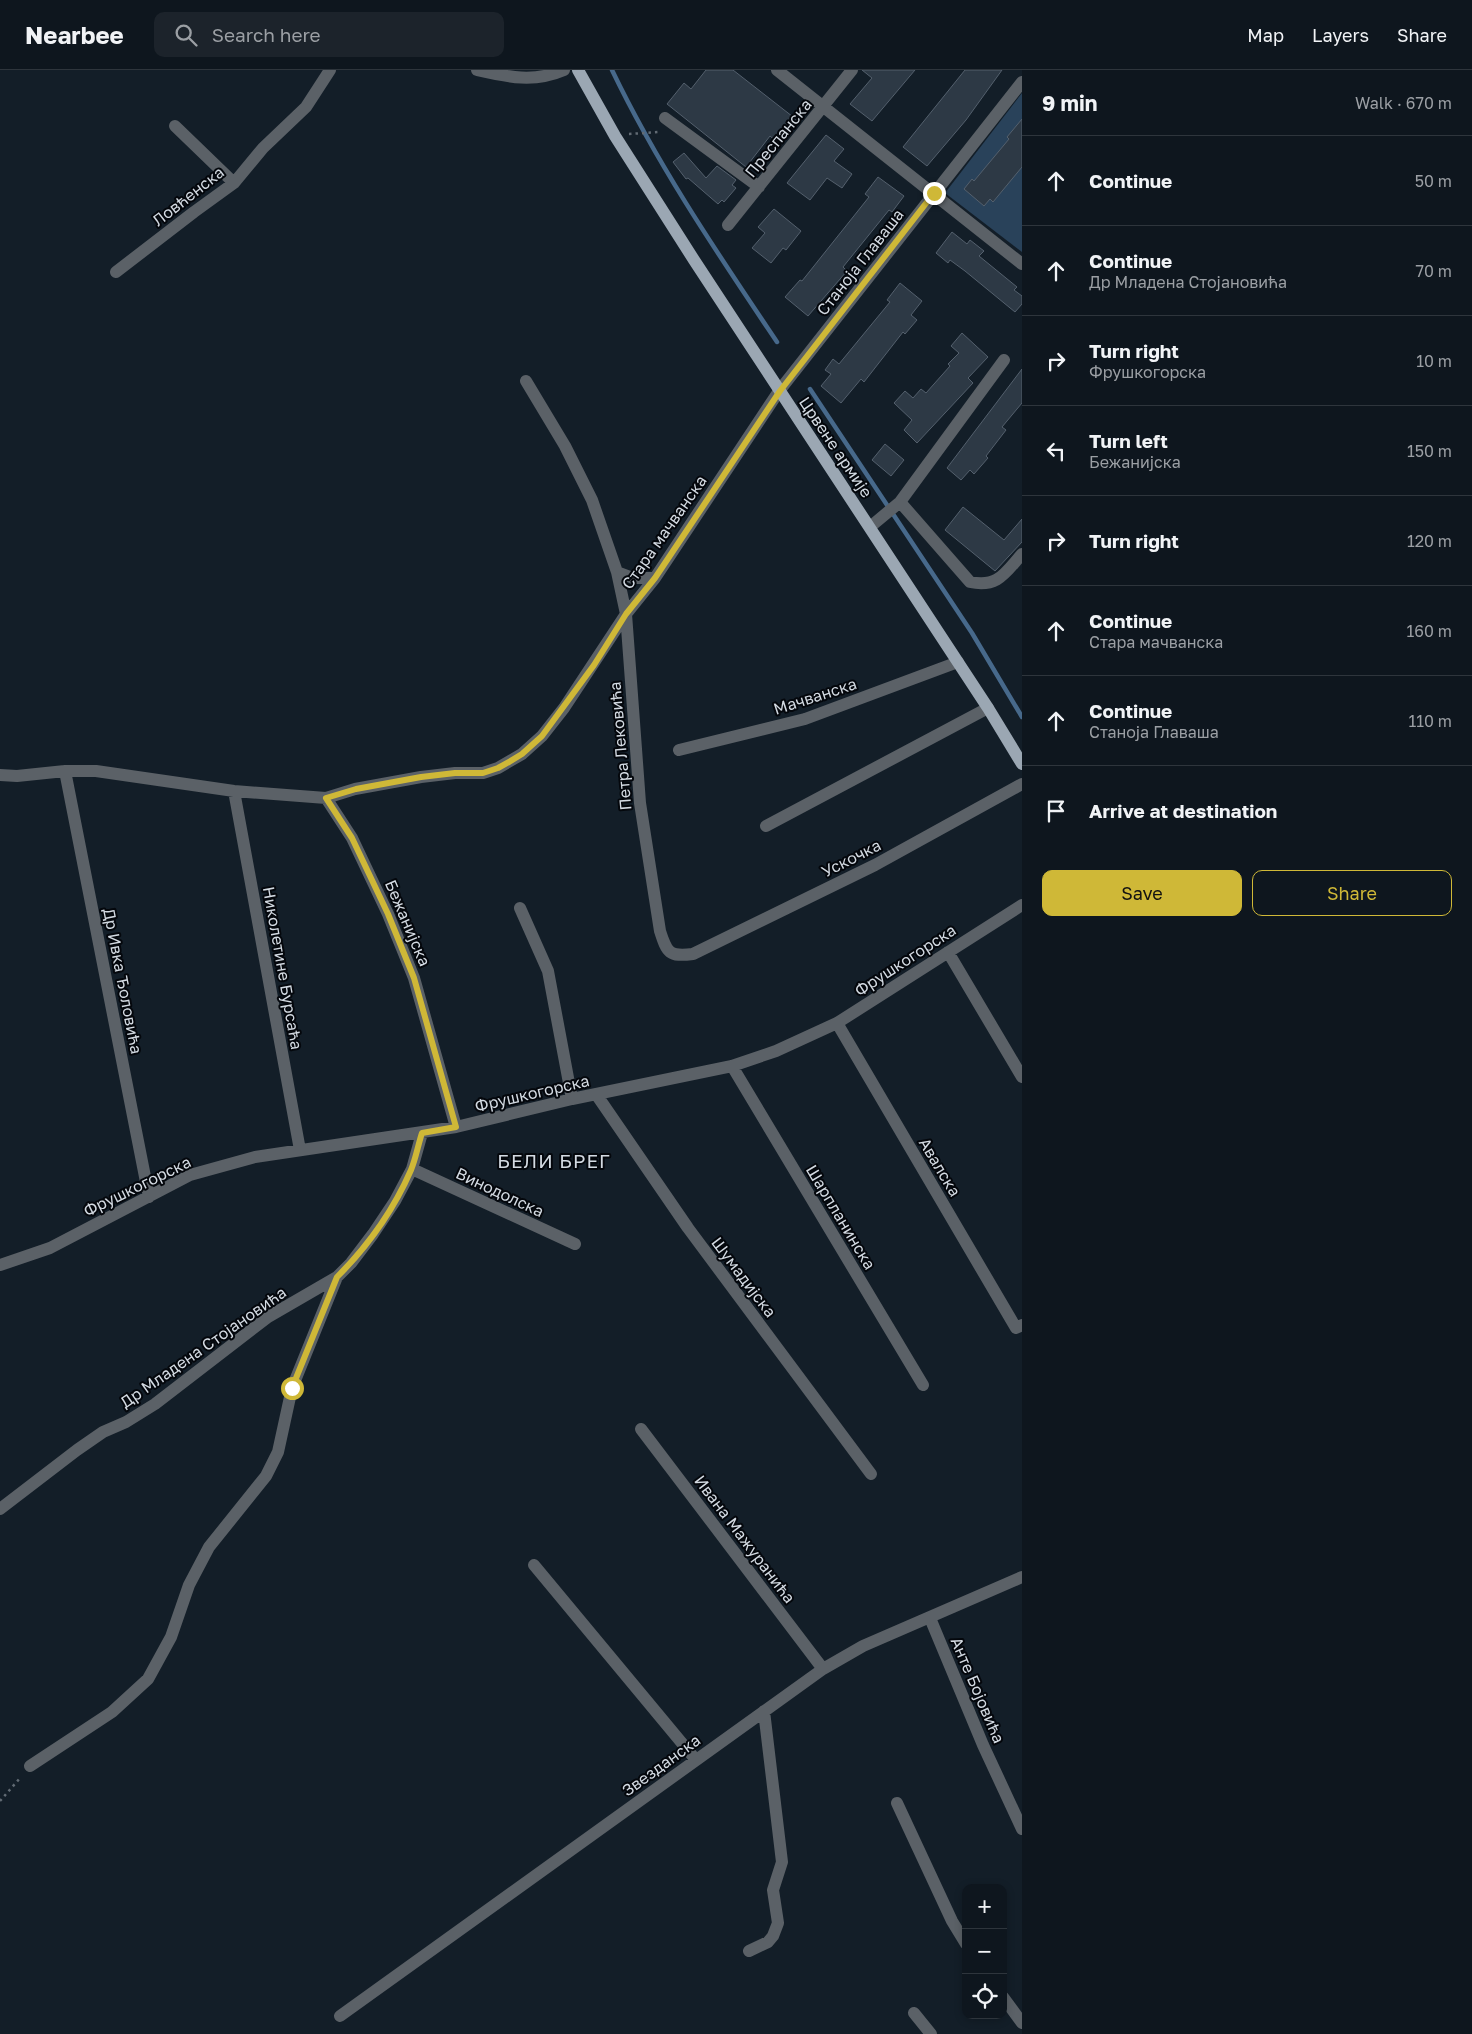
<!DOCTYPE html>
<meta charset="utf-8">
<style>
body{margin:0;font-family:"Golos Text",sans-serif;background:#1c232b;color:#f1f3f6}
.controls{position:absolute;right:15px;bottom:15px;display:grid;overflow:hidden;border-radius:10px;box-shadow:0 2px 8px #0003}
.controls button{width:45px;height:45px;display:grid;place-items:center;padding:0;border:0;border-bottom:1px solid #2e353c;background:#0e161e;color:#f1f3f6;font:25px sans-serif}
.stop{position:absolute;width:15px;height:15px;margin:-11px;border:4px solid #cfb837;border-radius:50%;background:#fff}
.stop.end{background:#cfb837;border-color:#fff;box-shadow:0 1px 5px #0008}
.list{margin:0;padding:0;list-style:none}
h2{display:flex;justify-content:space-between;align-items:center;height:65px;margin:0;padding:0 20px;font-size:21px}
h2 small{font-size:16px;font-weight:400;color:#9b9fa4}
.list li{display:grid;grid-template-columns:32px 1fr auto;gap:15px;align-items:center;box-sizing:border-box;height:90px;padding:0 20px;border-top:1px solid #2e353c}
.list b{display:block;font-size:19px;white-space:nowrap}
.list p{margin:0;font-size:16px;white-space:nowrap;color:#9b9fa4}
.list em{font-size:16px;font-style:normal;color:#9b9fa4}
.actions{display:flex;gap:10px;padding:15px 20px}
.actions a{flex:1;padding:11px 0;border:1px solid #cfb837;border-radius:10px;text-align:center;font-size:18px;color:#cfb837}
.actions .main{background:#cfb837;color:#111}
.icon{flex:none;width:28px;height:28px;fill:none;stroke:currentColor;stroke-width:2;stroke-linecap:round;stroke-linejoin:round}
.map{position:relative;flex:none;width:1022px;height:1964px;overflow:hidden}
header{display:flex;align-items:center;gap:30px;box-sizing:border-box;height:70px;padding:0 25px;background:#0e161e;border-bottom:1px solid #2e353c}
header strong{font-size:24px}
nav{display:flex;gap:28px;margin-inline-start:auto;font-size:18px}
.search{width:350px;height:45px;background:#1c232b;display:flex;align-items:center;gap:12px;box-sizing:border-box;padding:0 18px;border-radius:10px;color:#9b9fa4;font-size:19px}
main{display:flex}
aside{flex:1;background:#0e161e}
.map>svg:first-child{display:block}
</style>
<header>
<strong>Nearbee</strong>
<div class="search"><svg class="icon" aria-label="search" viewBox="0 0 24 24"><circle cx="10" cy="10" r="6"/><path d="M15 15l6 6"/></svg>Search here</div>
<nav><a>Map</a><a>Layers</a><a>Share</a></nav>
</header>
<main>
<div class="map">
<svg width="1022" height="1964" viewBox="0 0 1022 1964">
<rect width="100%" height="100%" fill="#131e28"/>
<path fill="#29425a" d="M1022 23V182L945 123Z"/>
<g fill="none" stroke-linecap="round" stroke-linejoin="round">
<path stroke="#47698b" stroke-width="4.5" d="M612 0C658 96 718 184 777 272
M810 319 972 563 1022 647"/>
</g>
<path fill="#2d3945" stroke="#54606d" d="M706 0H733L797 50 778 73 770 66 746 97 667 34 684 13 691 19Z
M862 0H915L872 51 850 34 872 8Z
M965 0H1002L966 50 927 96 903 77Z
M1022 49V97L993 132 990 129 984 136 964 119 972 109 974 111 1009 69 1007 67Z
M826 65 844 79 834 91 852 104 842 118 827 108 810 130 787 113Z
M684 83 706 108 717 96 736 110 732 115 736 118 724 132 722 130 718 134 688 108 686 109 673 92Z
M878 107 904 126 892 142 889 140 843 197 847 201 808 246 785 227 800 210 802 211 869 127 865 124Z
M774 139 801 161 786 180 783 178 771 193 752 178 765 163 758 157Z
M952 162 967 174 970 170 984 181 979 186 1017 217 1014 220 1022 226V234L1015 242 965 201 950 190 948 193 936 183Z
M900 213 922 231 911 245 917 250 905 264 903 262 864 312 861 309 841 333 821 316 831 304 825 300 833 289 839 294 890 232 887 230Z
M962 263 988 287 968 308 973 313 917 373 904 360 912 350 894 333 905 321 913 328 921 319 926 323 950 296 948 294 959 283 951 276Z
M1022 299V333L1002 357 1006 360 986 386 988 388 974 404 970 400 961 410 947 398Z
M885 374 904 390 891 406 872 390Z
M963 437 1004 470 1022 449V472L995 501 945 460Z"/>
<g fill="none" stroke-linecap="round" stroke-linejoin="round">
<path stroke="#626b74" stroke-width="2.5" stroke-dasharray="2.5 4" stroke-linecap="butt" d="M629 64 659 62
M0 1731 21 1707"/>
<path stroke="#5b6167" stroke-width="12" d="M477 0C508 7 534 13 564 0
M777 0 1022 194
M665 48 759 117
M175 56 234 113
M728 155 852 0
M116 202 194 142 234 113 263 78 306 37 330 0
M526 311 565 376 592 430 617 502 626 544 640 733 660 861C667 883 669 887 693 884L875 795 1022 714
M900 432 970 512C998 518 1005 503 1022 484
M870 457 900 432 1004 290
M617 502 633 508H655
M679 680 805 649 958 592
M65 701 149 1127
M0 705 17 706 65 701H96L234 721 326 728 355 719 421 707 455 703H483L498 698 522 684 542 666 564 638 626 544 655 508 779 321 1022 12
M234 721 300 1080
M326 728 352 768 388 844 414 908 456 1057
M766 756 988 638
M520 838 548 901 572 1029
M948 882 1022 1007
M837 953 1016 1258 1022 1255
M732 996 923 1315
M596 1024 688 1158 871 1404
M412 1099 575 1174
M0 1195 50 1178 190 1105 255 1087 456 1057 572 1029 732 996 776 981 837 953 1022 835
M641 1359 823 1599
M0 1439 77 1380 103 1362 126 1352 155 1334 268 1247 337 1207 351 1193 373 1164 395 1131 412 1099 422 1063
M534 1495 696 1690
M930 1548 983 1675 1022 1759
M30 1696 112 1642 148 1609 171 1567 189 1515 209 1477 266 1406 278 1382 292 1318 337 1207
M897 1733 952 1851 966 1874
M749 1881 768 1872 773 1866 778 1853 773 1820 782 1792 764 1641
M1003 1927 1022 1953
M914 1943 931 1964
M340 1946 823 1599 863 1576 1022 1507"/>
<path stroke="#9ba7b3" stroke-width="12" d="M578 0 615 66 694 190 988 638 1022 694"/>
</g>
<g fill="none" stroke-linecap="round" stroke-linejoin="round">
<path stroke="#cfb837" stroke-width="6" d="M292 1318 337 1207C367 1177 394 1139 411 1100 416 1088 418 1075 422 1063L456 1057 414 908 388 844 352 768 326 728 356 719 421 707 455 703H483L498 698 509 692 522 684 542 666 594 595 626 544 655 508 780 321 934 123"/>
</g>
<g text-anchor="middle" stroke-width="4" stroke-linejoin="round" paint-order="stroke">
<g font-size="16" fill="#d3dae2" stroke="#04070c">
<text transform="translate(778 68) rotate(-51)" y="6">Преспанска</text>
<text transform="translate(188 126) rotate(-38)" y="6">Ловћенска</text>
<text transform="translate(860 192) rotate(-52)" y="6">Станоја Главаша</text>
<text transform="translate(836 377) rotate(56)" y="6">Црвене армије</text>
<text transform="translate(664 462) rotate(-55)" y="6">Стара мачванска</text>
<text transform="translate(815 626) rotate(-18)" y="6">Мачванска</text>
<text transform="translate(620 676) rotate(-95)" y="6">Петра Лековића</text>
<text transform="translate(851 788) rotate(-27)" y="6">Ускочка</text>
<text transform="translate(408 853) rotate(67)" y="6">Бежанијска</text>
<text transform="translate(905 890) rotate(-33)" y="6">Фрушкогорска</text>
<text transform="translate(283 898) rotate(80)" y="6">Николетине Бурсаћа</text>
<text transform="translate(123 911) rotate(79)" y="6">Др Ивка Ђоловића</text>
<text transform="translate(532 1023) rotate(-13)" y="6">Фрушкогорска</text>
<text transform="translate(940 1097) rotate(59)" y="6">Авалска</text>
<text transform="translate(137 1116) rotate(-26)" y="6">Фрушкогорска</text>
<text transform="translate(500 1122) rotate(25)" y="6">Винодолска</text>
<text transform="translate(841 1147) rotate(59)" y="6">Шарпланинска</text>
<text transform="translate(744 1207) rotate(53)" y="6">Шумадијска</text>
<text transform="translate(203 1277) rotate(-35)" y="6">Др Младена Стојановића</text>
<text transform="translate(745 1469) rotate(53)" y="6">Ивана Мажуранића</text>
<text transform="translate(978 1620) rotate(67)" y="6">Анте Бојовића</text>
<text transform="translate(661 1695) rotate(-36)" y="6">Звезданска</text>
</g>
<g font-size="19" letter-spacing="1" fill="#d3dae2" stroke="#04070c">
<text x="554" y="1098">БЕЛИ БРЕГ</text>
</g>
</g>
</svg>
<div class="controls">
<button>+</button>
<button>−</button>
<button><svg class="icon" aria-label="locate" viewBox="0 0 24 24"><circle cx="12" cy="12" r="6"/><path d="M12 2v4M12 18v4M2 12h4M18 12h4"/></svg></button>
</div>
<div class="stop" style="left:292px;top:1318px"></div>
<div class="stop end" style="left:934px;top:123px"></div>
</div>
<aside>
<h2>9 min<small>Walk · 670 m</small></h2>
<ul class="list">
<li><svg class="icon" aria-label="ahead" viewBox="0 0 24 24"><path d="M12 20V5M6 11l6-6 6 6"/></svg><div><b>Continue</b></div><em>50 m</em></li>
<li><svg class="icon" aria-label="ahead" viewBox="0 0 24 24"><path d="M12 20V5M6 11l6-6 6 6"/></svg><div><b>Continue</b><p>Др Младена Стојановића</p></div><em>70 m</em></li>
<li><svg class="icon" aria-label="right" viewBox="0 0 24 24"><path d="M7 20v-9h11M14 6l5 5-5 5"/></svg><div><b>Turn right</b><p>Фрушкогорска</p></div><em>10 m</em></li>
<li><svg class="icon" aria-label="left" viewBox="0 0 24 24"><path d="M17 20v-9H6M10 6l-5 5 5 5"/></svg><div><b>Turn left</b><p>Бежанијска</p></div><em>150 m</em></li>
<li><svg class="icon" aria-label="right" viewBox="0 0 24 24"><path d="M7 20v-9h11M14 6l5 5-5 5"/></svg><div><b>Turn right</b></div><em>120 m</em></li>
<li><svg class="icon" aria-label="ahead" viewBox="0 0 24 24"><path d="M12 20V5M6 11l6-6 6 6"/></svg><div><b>Continue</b><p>Стара мачванска</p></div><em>160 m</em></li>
<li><svg class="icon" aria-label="ahead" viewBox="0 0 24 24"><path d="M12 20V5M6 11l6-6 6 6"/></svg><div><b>Continue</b><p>Станоја Главаша</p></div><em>110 m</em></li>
<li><svg class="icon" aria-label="arrive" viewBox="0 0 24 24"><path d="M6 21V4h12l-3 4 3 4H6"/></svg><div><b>Arrive at destination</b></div></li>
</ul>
<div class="actions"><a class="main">Save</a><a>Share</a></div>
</aside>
</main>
